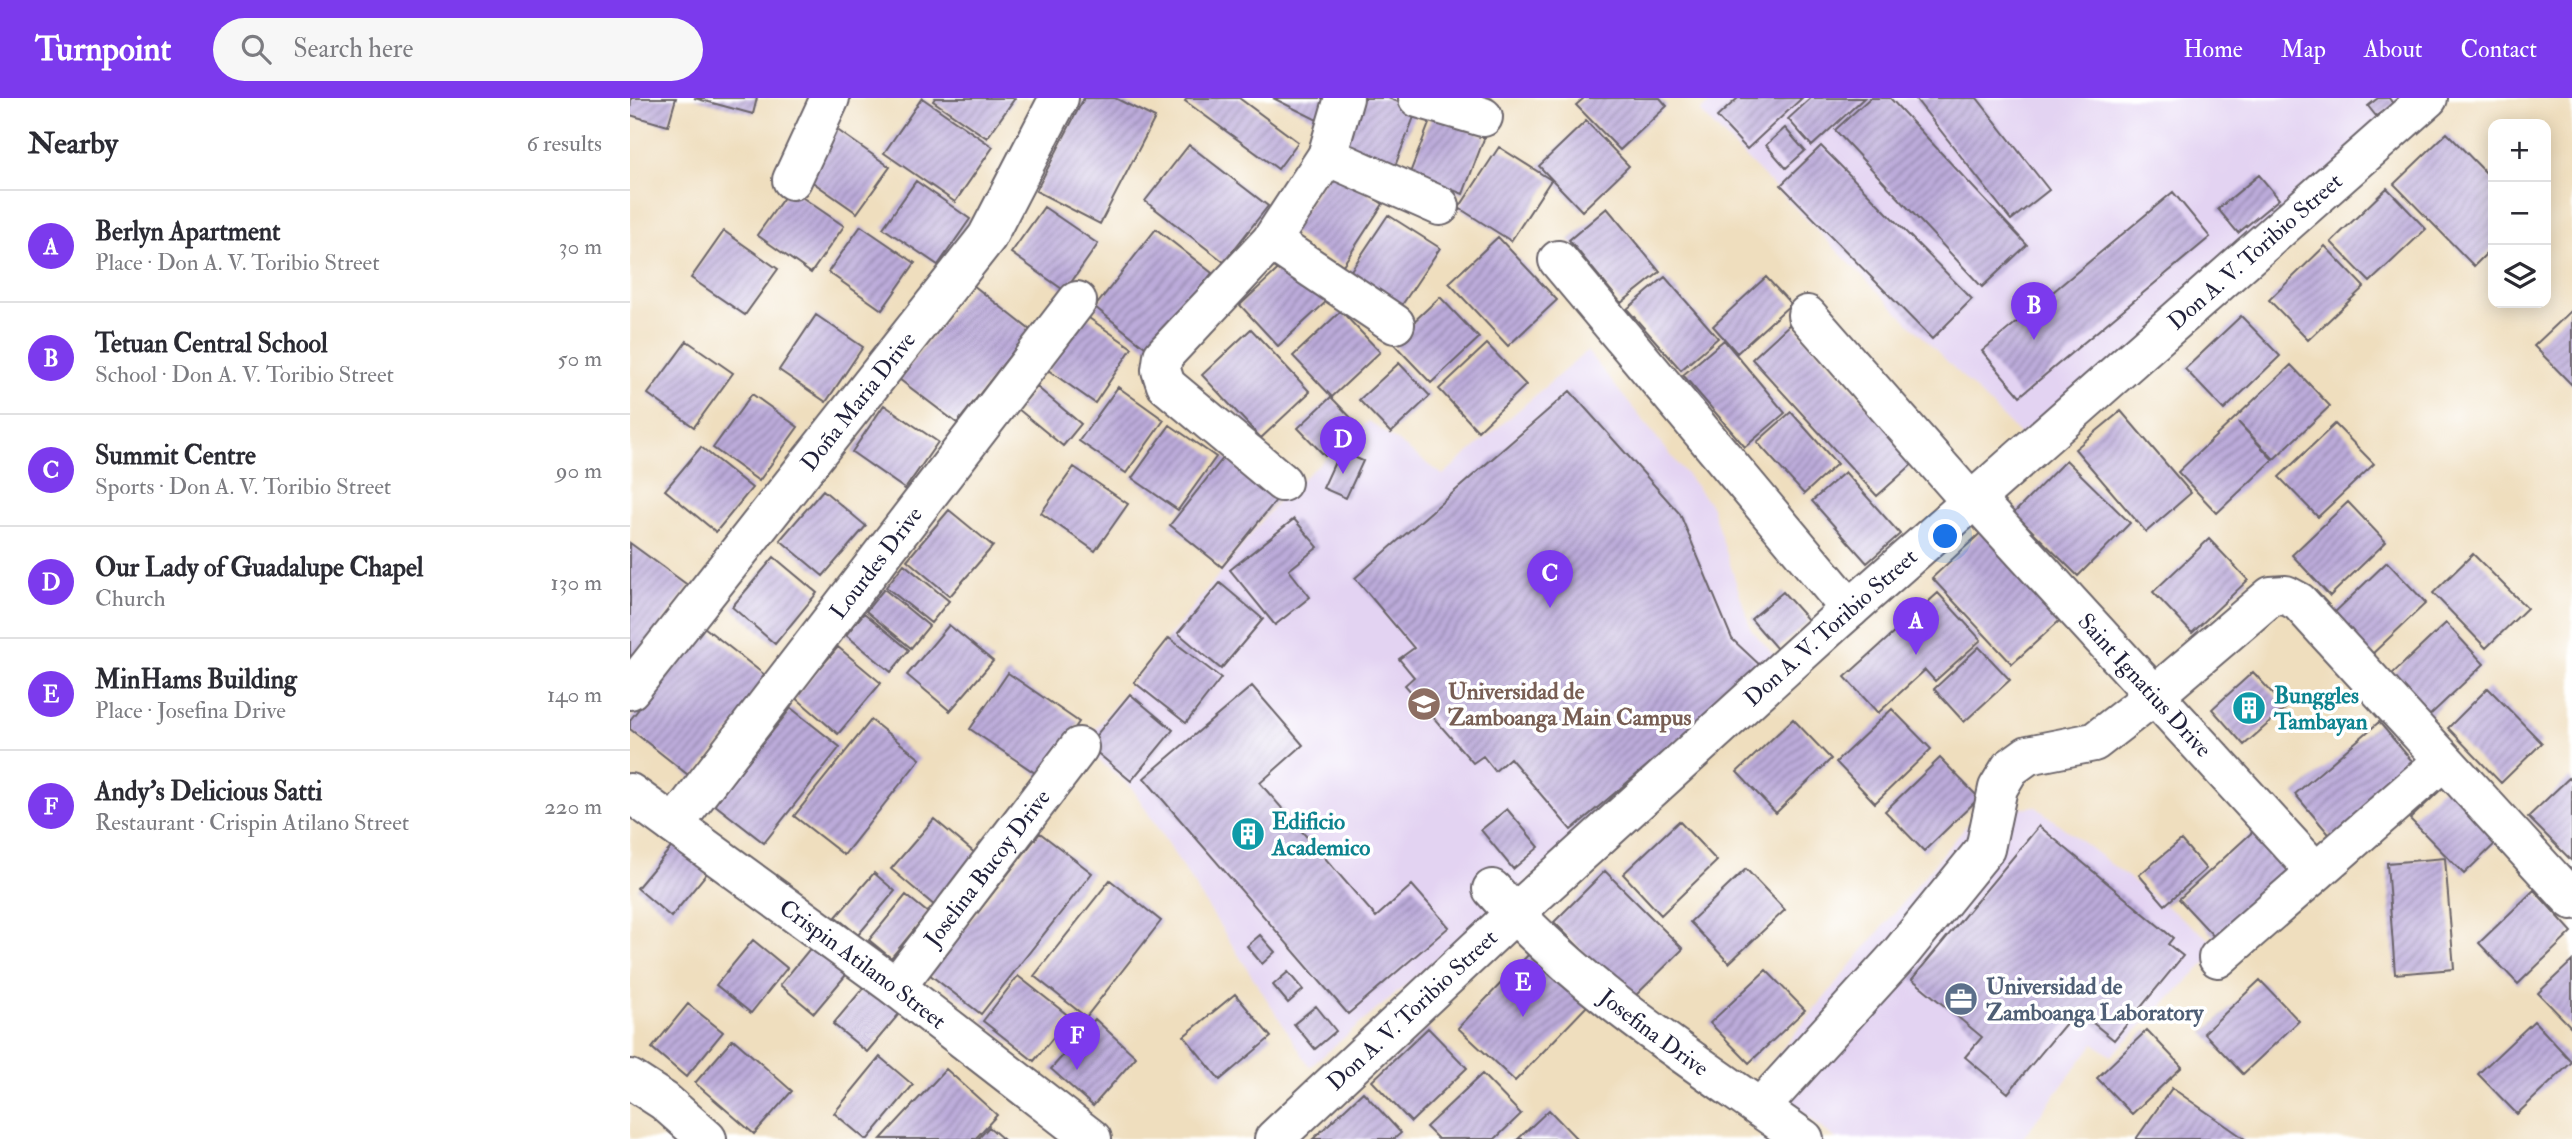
<!DOCTYPE html>
<meta charset="utf-8">
<style>
body{margin:0;font-family:"IM FELL Double Pica",serif;background:#f7f7f7;color:#2b2b33}
.controls{position:absolute;right:21px;top:21px;display:grid;overflow:hidden;border-radius:14px;box-shadow:0 4px 18px #0003}
.controls button{width:63px;height:63px;display:grid;place-items:center;padding:0;border:0;border-bottom:2px solid #e1e1e2;background:#fff;color:#2b2b33;font:35px sans-serif}
.you{position:absolute;left:1316px;top:439px;width:24px;height:24px;margin:-18px;border:5px solid #fff;border-radius:50%;background:#1a73e8;box-shadow:0 0 0 10px #1a73e833}
.badge{display:grid;place-items:center;width:46px;height:46px;border-radius:50%;background:#7c3aed;color:#fff;font-size:23px;font-weight:700}
.pin{position:absolute;translate:-50% -58px;filter:drop-shadow(0 2px 4px #0008)}
.pin::after{content:'';position:absolute;top:37px;width:24px;height:21px;background:inherit;clip-path:polygon(0 0,100% 0,50% 100%)}
.list{margin:0;padding:0;list-style:none}
h2{display:flex;justify-content:space-between;align-items:center;height:91px;margin:0;padding:0 28px;font-size:30px}
h2 small{font-size:23px;font-weight:400;color:#7c7c81}
.list li{display:grid;grid-template-columns:46px 1fr auto;gap:21px;align-items:center;box-sizing:border-box;height:112px;padding:0 28px;border-top:2px solid #e1e1e2}
.list b{display:block;font-size:26px;white-space:nowrap}
.list p{margin:0;font-size:23px;white-space:nowrap;color:#7c7c81}
.list em{font-size:23px;font-style:normal;color:#7c7c81}
.icon{flex:none;width:38px;height:38px;fill:none;stroke:currentColor;stroke-width:2;stroke-linecap:round;stroke-linejoin:round}
.map{position:relative;flex:none;width:1942px;height:1041px;overflow:hidden}
header{display:flex;align-items:center;gap:42px;box-sizing:border-box;height:98px;padding:0 35px;background:#7c3aed;color:#fff}
header strong{font-size:33px}
nav{display:flex;gap:38px;margin-inline-start:auto;font-size:24px}
.search{width:490px;height:63px;background:#f7f7f7;display:flex;align-items:center;gap:18px;box-sizing:border-box;padding:0 24px;border-radius:38px;color:#7c7c81;font-size:26px}
main{display:flex}
aside{flex:1;background:#fff}
.map>svg:first-child{display:block}
</style>
<header>
<strong>Turnpoint</strong>
<div class="search"><svg class="icon" aria-label="search" viewBox="0 0 24 24"><circle cx="10" cy="10" r="6"/><path d="M15 15l6 6"/></svg>Search here</div>
<nav><a>Home</a><a>Map</a><a>About</a><a>Contact</a></nav>
</header>
<main>
<aside>
<h2>Nearby<small>6 results</small></h2>
<ul class="list">
<li><span class="badge">A</span><div><b>Berlyn Apartment</b><p>Place · Don A. V. Toribio Street</p></div><em>30 m</em></li>
<li><span class="badge">B</span><div><b>Tetuan Central School</b><p>School · Don A. V. Toribio Street</p></div><em>50 m</em></li>
<li><span class="badge">C</span><div><b>Summit Centre</b><p>Sports · Don A. V. Toribio Street</p></div><em>90 m</em></li>
<li><span class="badge">D</span><div><b>Our Lady of Guadalupe Chapel</b><p>Church</p></div><em>130 m</em></li>
<li><span class="badge">E</span><div><b>MinHams Building</b><p>Place · Josefina Drive</p></div><em>140 m</em></li>
<li><span class="badge">F</span><div><b>Andy’s Delicious Satti</b><p>Restaurant · Crispin Atilano Street</p></div><em>220 m</em></li>
</ul>
</aside>
<div class="map">
<svg width="1942" height="1041" viewBox="0 0 1942 1041">
<defs>
<pattern id="building-hatch" width="6" height="6" patternUnits="userSpaceOnUse" patternTransform="scale(1.75)"><rect width="6" height="6" fill="#bcabda"/><path d="M-1 1l2-2M0 6l6-6M5 7l2-2" fill="none" stroke="#988bb2"/></pattern>
</defs>
<rect width="100%" height="100%" fill="#fff"/>
<filter id="ink" filterUnits="userSpaceOnUse"><feTurbulence type="fractalNoise" baseFrequency=".0143" numOctaves="2"/><feDisplacementMap in="SourceGraphic" scale="14" xChannelSelector="R" yChannelSelector="G"/><feConvolveMatrix kernelMatrix="1 2 1 2 8 2 1 2 1" color-interpolation-filters="sRGB"/></filter>
<filter id="wash" filterUnits="userSpaceOnUse"><feTurbulence type="fractalNoise" baseFrequency=".00686" numOctaves="4" result="noise"/><feDisplacementMap in="SourceGraphic" scale="28" xChannelSelector="R" yChannelSelector="G"/><feGaussianBlur stdDeviation="1.57" result="paint"/><feColorMatrix in="noise" values="0 0 0 0 0 0 0 0 0 0 0 0 0 0 0 0 0 1.4 0 .05"/><feComposite in="paint" operator="in"/></filter>
<g filter="url(#wash)">
<rect width="100%" height="100%" fill="#efdebe"/>
<path fill="#e3d3f2" d="M1084 0H1797L1396 343 1070 14Z
M957 253 1081 407 1121 531 1151 565 680 969 502 690 452 648 651 399 739 323 813 377Z
M1405 708 1591 850 1481 958 1464 945 1392 1041H1206L1129 979 1344 718Z"/>
<g id="blocks">
<path fill="url(#building-hatch)" d="M1 0H46L38 28 0 17Z
M64 0H127L123 16Z
M292 0 363 49 325 104 254 55Z
M305 0H385L357 40 303 3Z
M454 0H485L525 20 470 126 406 93Z
M557 0H609L668 44 648 71 555 3Z
M643 0H703L691 24Z
M730 0H758L787 11 765 68 712 48Z
M954 0H1030L1037 8 990 52 946 7Z
M1108 0H1172L1117 51 1087 19Z
M1181 0H1234L1182 48 1158 21Z
M1240 0H1260L1397 147 1352 189 1205 32Z
M1285 0H1347L1419 92 1381 122Z
M1748 0H1759L1763 6 1746 18 1738 8Z
M802 18 855 38 833 96 780 75Z
M956 23 999 68 952 113 909 68Z
M1155 30 1175 53 1156 70 1136 47Z
M206 31 260 69 227 115 174 78Z
M1817 35 1863 82V149L1844 168 1764 86Z
M559 47 638 108 594 164 515 103Z
M1191 48 1342 201 1302 241 1151 87Z
M869 49 921 82 881 143 829 110Z
M701 72 753 106 713 167 661 133Z
M1629 77 1649 101 1608 135 1588 111Z
M286 83 340 121 308 167 253 130Z
M1757 90 1796 131 1740 184 1701 144Z
M160 91 214 128 181 175 127 137Z
M1543 94 1580 139 1390 298 1352 253Z
M414 109 468 146 435 193 381 155Z
M977 110 1030 174 991 205 939 142Z
M758 117 810 150 770 210 718 177Z
M231 128 285 165 252 212 198 174Z
M526 131 582 175 520 253 465 209Z
M94 133 148 171 115 217 61 180Z
M868 139 927 202 878 248 819 185Z
M1695 148 1734 189 1678 242 1639 202Z
M658 162 697 203 648 248 610 207Z
M1035 179 1088 240 1051 272 997 211Z
M1136 179 1161 206 1107 255 1083 228Z
M343 187 400 232 327 325 269 281Z
M810 199 849 240 801 285 762 244Z
M1942 212V287L1904 248Z
M711 213 750 254 702 299 663 258Z
M186 217 233 249 196 304 149 272Z
M456 218 502 250 465 305 418 272Z
M1611 218 1650 258 1594 312 1555 271Z
M1161 225 1287 362 1247 398 1122 261Z
M621 231 680 294 631 340 572 277Z
M1094 242 1155 315 1115 349 1053 277Z
M57 243 103 275 64 329 18 296Z
M857 246 896 287 848 333 809 291Z
M769 265 800 298 761 335 729 302Z
M1661 267 1700 308 1644 361 1608 324 1643 362 1587 415 1548 374Z
M407 289 451 326 433 348 388 311Z
M488 289 534 322 496 375 449 343Z
M940 293 1050 416 1102 541 1133 570 941 732 880 660 865 673 853 658 843 665 775 587 784 579 769 561 784 550 725 480Z
M122 296 168 329 129 383 83 350Z
M701 299 728 327 695 358 668 330Z
M254 307 308 344 275 391 222 354Z
M1491 313 1561 395 1516 434 1445 351Z
M1161 314 1207 366 1174 396 1127 344Z
M1705 326 1744 366 1688 419 1649 379Z
M540 327 586 359 548 412 502 380Z
M71 349 122 390 86 434 35 392Z
M710 353 733 363 716 400 693 390Z
M594 359 647 401 592 469 540 427Z
M1436 362 1500 425 1448 478 1384 415Z
M444 369 498 406 465 453 411 415Z
M1215 374 1270 436 1237 465 1182 403Z
M193 392 236 428 193 478 150 442Z
M1718 404 1756 444 1700 498 1662 457Z
M319 412 363 448 320 498 277 462Z
M664 421 688 449 659 472 680 499 645 527 600 472Z
M1358 428 1438 515 1382 566 1302 480Z
M1579 441 1618 482 1562 535 1523 494Z
M0 445 59 488 0 567Z
M1843 456 1897 510 1856 550 1803 495Z
M144 459 187 495 145 546 102 509Z
M1757 464 1796 505 1740 558 1702 517Z
M274 466 319 503 301 525 256 489Z
M590 485 633 521 591 571 548 535Z
M254 491 299 528 281 550 236 513Z
M1153 494 1179 523 1147 551 1121 521Z
M1308 495 1351 542 1305 583 1295 572 1248 615 1215 579Z
M234 515 279 552 261 574 216 537Z
M1816 525 1854 566 1798 619 1760 578Z
M319 527 363 563 320 613 277 577Z
M74 529 141 582 62 680 0 631V622Z
M539 540 591 580 556 625 504 584Z
M208 549 251 585 208 636 165 599Z
M1349 549 1380 582 1334 624 1304 591Z
M1623 574 1656 610 1614 647 1582 611Z
M378 575 449 624 411 679 340 631Z
M622 588 673 647 630 685 746 819 782 787 819 829 718 916 514 680Z
M1858 590 1912 645 1871 685 1818 630Z
M500 596 543 632 501 683 458 647Z
M161 610 210 649 134 745 84 706Z
M1262 611 1301 651 1245 705 1206 664Z
M1163 621 1201 661 1146 715 1107 674Z
M241 622 290 661 214 757 164 718Z
M1749 624 1787 669 1703 741 1665 696Z
M1310 660 1349 700 1294 753 1255 713Z
M1939 680 1942 683V763L1898 719Z
M1821 682 1874 737 1834 776 1780 721Z
M877 711 909 749 883 771 851 732Z
M304 721 347 757 305 808 261 771Z
M1049 723 1087 763 1031 817 993 776Z
M1409 728 1543 840 1538 846 1553 858 1484 942 1447 912 1378 995 1335 959 1352 939 1282 881Z
M1628 729 1667 773 1589 844 1549 801Z
M410 735 462 775 351 916 299 876Z
M1551 742 1576 771 1535 807 1509 777Z
M44 746 78 774 41 819 7 790Z
M1815 760 1824 871 1765 876 1757 765Z
M1116 771 1155 812 1099 865 1060 824Z
M975 773 1053 851 1001 902 924 824Z
M244 775 265 793 228 837 206 819Z
M480 782 531 823 456 919 404 878Z
M1904 792 1942 834 1888 886 1849 845Z
M276 797 298 815 261 860 239 842Z
M630 837 645 854 632 866 617 848Z
M123 842 157 870 121 915 86 887Z
M187 842 221 871 184 915 150 887Z
M901 854 957 908 885 983 828 930Z
M1942 863V930L1908 895Z
M1136 872 1175 912 1119 965 1080 925Z
M658 874 673 892 658 905 643 887Z
M388 878 440 919 404 963 353 923Z
M240 882 274 910 237 954 203 926Z
M1630 882 1669 923 1613 976 1574 935Z
M605 896 641 939 590 982 554 938Z
M58 906 93 934 56 979 22 950Z
M686 908 706 933 685 951 664 926Z
M465 921 506 959 463 1008 421 971Z
M1904 923 1942 964 1887 1016 1848 976Z
M798 930 837 970 781 1024 742 983Z
M1517 932 1552 969 1502 1016 1467 980Z
M103 941 162 993 124 1036 65 985Z
M250 959 283 987 238 1041H235L204 1015Z
M316 971 367 1017 345 1041H251Z
M852 976 891 1016 865 1041H808L796 1029Z
M1542 990 1615 1041H1506Z
M733 994 771 1035 764 1041H683Z
M919 1012 947 1041H888Z
M359 1029 373 1041H348Z"/>
</g>
</g>
<g filter="url(#ink)">
<use href="#blocks" fill-opacity="0" stroke="#6a6469" stroke-width="2"/>
<g fill="none" stroke-linecap="round" stroke-linejoin="round">
<g stroke="#6a6469" stroke-width="42">
<g id="minor">
<path d="M788 0 853 19"/>
<path d="M697 58 810 108"/>
<path d="M162 82 200 0"/>
<path d="M641 143 765 226"/>
<path d="M928 162 1220 511"/>
<path d="M1177 217 1341 404"/>
<path d="M652 384 536 287 531 272 533 258 641 143 697 58 714 0"/>
<path id="s1" d="M1345 401 1686 774"/>
<path id="s2" d="M0 592 357 139 429 0"/>
<path id="s3" d="M0 695 266 889 462 1041"/>
<path id="s4" d="M44 727 447 203"/>
<path id="s5" d="M862 791C953 894 1063 962 1174 1041"/>
<path d="M1588 860 1813 663"/>
<path id="s6" d="M266 889 449 649"/>
<path d="M0 981 34 1003 77 1041"/>
<path d="M1130 1010 1269 857 1355 751 1368 690 1380 670 1398 657 1464 644 1526 596 1641 498 1656 497 1669 504 1942 802"/>
<path id="s7" d="M644 1041 884 816 1204 525 1798 0"/>
</g>
</g>
<use href="#minor" stroke="#fff" stroke-width="38"/>
</g>
</g>
<defs>
<g id="university-disc" transform="scale(1.75)"><circle r="9.5" fill="#8d6e63" stroke="#fff"/><path d="M0-5L7-2L0 1L-7-2ZM-4 1L0 2.5L4 1V4Q0 6-4 4Z" fill="#fff"/></g>
<g id="building-disc" transform="scale(1.75)"><circle r="9.5" fill="#0f9aa8" stroke="#fff"/><path d="M-4-6H4V6H1V3H-1V6H-4ZM-2.5-4.3h1.7v1.8h-1.7ZM.8-4.3h1.7v1.8H.8ZM-2.5-1h1.7V.8h-1.7ZM.8-1h1.7V.8H.8Z" fill="#fff"/></g>
<g id="office-disc" transform="scale(1.75)"><circle r="9.5" fill="#5c6f8a" stroke="#fff"/><path d="M-6-3h4V-5.5h4V-3h4V5H-6ZM-1-4.5V-3h2v-1.5ZM-6 0V1H6V0Z" fill="#fff"/></g>
</defs>
<g fill-rule="evenodd">
<use href="#university-disc" x="794" y="606"/>
<use href="#building-disc" x="1619" y="610"/>
<use href="#building-disc" x="618" y="736"/>
<use href="#office-disc" x="1331" y="901"/>
</g>
<g text-anchor="middle" stroke-width="7" stroke-linejoin="round" paint-order="stroke">
<g font-size="23" fill="#22223b" stroke="#fff">
<text dy="8" stroke="none"><textPath href="#s7" startOffset="1323">Don A. V. Toribio Street</textPath></text>
<text dy="8" stroke="none"><textPath href="#s2" startOffset="368">Doña Maria Drive</textPath></text>
<text dy="8" stroke="none"><textPath href="#s4" startOffset="331">Lourdes Drive</textPath></text>
<text dy="8" stroke="none"><textPath href="#s7" startOffset="756">Don A. V. Toribio Street</textPath></text>
<text dy="8" stroke="none"><textPath href="#s1" startOffset="252">Saint Ignatius Drive</textPath></text>
<text dy="8" stroke="none"><textPath href="#s6" startOffset="150">Joselina Bucoy Drive</textPath></text>
<text dy="8" stroke="none"><textPath href="#s3" startOffset="289">Crispin Atilano Street</textPath></text>
<text dy="8" stroke="none"><textPath href="#s7" startOffset="189">Don A. V. Toribio Street</textPath></text>
<text dy="8" stroke="none"><textPath href="#s5" startOffset="217">Josefina Drive</textPath></text>
</g>
<g font-size="23" font-weight="bold" fill="#785e54" stroke="#fff" text-anchor="start">
<text x="818" y="601">Universidad de<tspan x="818" dy="26">Zamboanga Main Campus</tspan></text>
</g>
<g font-size="23" font-weight="bold" fill="#0d838f" stroke="#fff" text-anchor="start">
<text x="1644" y="605">Bunggles<tspan x="1644" dy="26">Tambayan</tspan></text>
<text x="642" y="731">Edificio<tspan x="642" dy="26">Academico</tspan></text>
</g>
<g font-size="23" font-weight="bold" fill="#4e5e75" stroke="#fff" text-anchor="start">
<text x="1356" y="896">Universidad de<tspan x="1356" dy="26">Zamboanga Laboratory</tspan></text>
</g>
</g>
</svg>
<div class="controls">
<button>+</button>
<button>−</button>
<button><svg class="icon" aria-label="layers" viewBox="0 0 24 24"><path d="M12 4l9 5-9 5-9-5zM3 14l9 5 9-5"/></svg></button>
</div>
<div class="you"></div>
<div class="pin badge" style="left:1286px;top:557px">A</div>
<div class="pin badge" style="left:1404px;top:242px">B</div>
<div class="pin badge" style="left:920px;top:510px">C</div>
<div class="pin badge" style="left:713px;top:376px">D</div>
<div class="pin badge" style="left:893px;top:919px">E</div>
<div class="pin badge" style="left:447px;top:972px">F</div>
</div>
</main>
